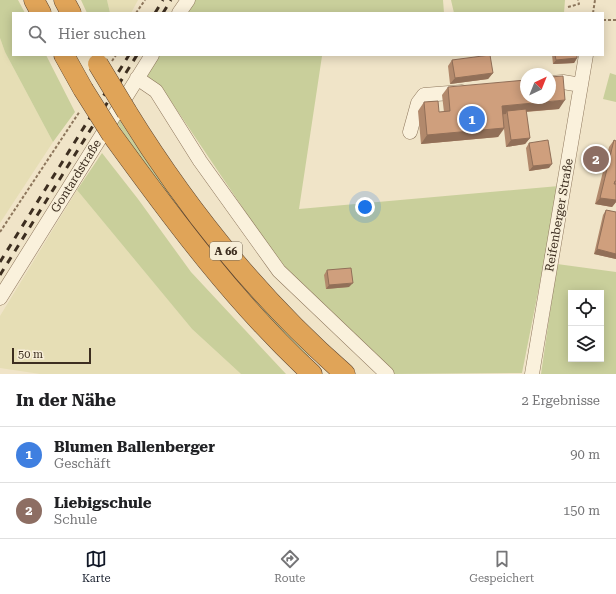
<!DOCTYPE html>
<html lang="de">
<meta charset="utf-8">
<style>
body{margin:0;font-family:"Roboto Serif",serif;background:#f2f2f2;color:#202124}
.controls{position:absolute;right:12px;bottom:12px;display:grid;overflow:hidden;border-radius:0px;box-shadow:0 2px 10px #0003}
.controls button{width:36px;height:36px;display:grid;place-items:center;padding:0;border:0;border-bottom:1px solid #e0e0e0;background:#fff;color:#202124;font:20px sans-serif}
.compass{position:absolute;left:520px;top:68px;width:36px;height:36px;border-radius:50%;background:#fff;box-shadow:0 2px 10px #0003;rotate:43deg}
.scale{position:absolute;left:12px;bottom:10px;width:79px;box-sizing:border-box;padding-left:4px;border:2px solid #3d2e20;border-top:0;font-size:11px;line-height:14px;white-space:nowrap;color:#3d2e20;-webkit-text-stroke:3px #f7eed8;paint-order:stroke}
.you{position:absolute;left:365px;top:207px;width:14px;height:14px;margin:-10px;border:3px solid #fff;border-radius:50%;background:#1a73e8;box-shadow:0 0 0 6px #1a73e833}
.badge{display:grid;place-items:center;width:26px;height:26px;border-radius:50%;background:#111827;color:#fff;font-size:13px;font-weight:700}
.pin{position:absolute;translate:-50% -50%;border:2px solid #fff;box-shadow:0 1px 4px #0006}
.list{margin:0;padding:0;list-style:none}
h2{display:flex;justify-content:space-between;align-items:center;height:52px;margin:0;padding:0 16px;font-size:17px}
h2 small{font-size:13px;font-weight:400;color:#757577}
.list li{display:grid;grid-template-columns:26px 1fr auto;gap:12px;align-items:center;box-sizing:border-box;height:56px;padding:0 16px;border-top:1px solid #e0e0e0}
.list b{display:block;font-size:15px;white-space:nowrap}
.list p{margin:0;font-size:13px;white-space:nowrap;color:#757577}
.list em{font-size:13px;font-style:normal;color:#757577}
.icon{flex:none;width:22px;height:22px;fill:none;stroke:currentColor;stroke-width:2;stroke-linecap:round;stroke-linejoin:round}
.map{position:relative;flex:none;width:616px;height:374px;overflow:hidden}
.search{position:absolute;background:#fff;box-shadow:0 2px 10px #0003;left:12px;right:12px;top:12px;height:44px;display:flex;align-items:center;gap:10px;box-sizing:border-box;padding:0 14px;border-radius:0px;color:#757577;font-size:15px}
.sheet{height:164px;background:#fff}
nav{display:flex;justify-content:space-around;align-items:center;box-sizing:border-box;height:56px;border-top:1px solid #e0e0e0;background:#fff;font-size:11px;color:#757577}
nav a{display:grid;justify-items:center;gap:2px}
nav .on{color:#111827}
.map>svg:first-child{display:block}
</style>
<div class="map">
<svg width="616" height="374" viewBox="0 0 616 374">
<rect width="100%" height="100%" fill="#f0e4c8"/>
<path fill="#e6deb5" d="M107 0H138L131 13H110Z
M0 38 5 52 53 142 0 223Z
M77 190 192 329 241 374H40L0 368V316Z"/>
<path fill="#c9cf9b" fill-rule="evenodd" d="M0 0H18L25 13H13V55H46L75 112 53 142 5 52 0 38Z
M81 0H107L110 13H87Z
M194 0H443L444 13H186Z
M451 0H565L564 13H454Z
M158 55 322 56 299 209 559 186 522 373 393 374 284 269 164 91 143 78Z
M610 73 616 75V102L603 99Z
M120 121C175 206 238 284 309 356L307 358 212 255 127 139 117 122Z
M102 153 138 199 191 272 286 374H241L192 329 77 190Z
M557 264 616 272V374H541ZM571 293H601V359H571Z"/>
<g fill="none" stroke-linecap="round" stroke-linejoin="round">
<g stroke="#8d765c" stroke-width="15">
<path id="minor" d="M179 13 188 0
M137 78 156 91 200 161 279 271 387 374
M550 83 563 82 581 85
M410 132 418 103 424 95 462 92
M0 298 152 55
M532 374 586 55"/>
</g>
<g stroke="#5b4430" stroke-width="21">
<path id="highway" d="M34 0 41 13
M64 0 71 13
M64 55 83 89
M127 112C187 209 258 298 345 374
M112 135C173 219 235 303 312 374"/>
</g>
<path stroke="#8d765c" stroke-width="2" stroke-dasharray="3 2" stroke-linecap="butt" d="M568 7 579 4 578 0
M136 13 145 0
M593 13 595 0
M603 20H616
M112 61 116 55
M0 232 80 111"/>
<use href="#minor" stroke="#faf1dc" stroke-width="14"/>
<use href="#highway" stroke="#e0a458" stroke-width="20"/>
<path stroke="#3d2e20" stroke-width="3" stroke-dasharray="7 7" stroke-linecap="butt" d="M155 13 163 0
M163 13 171 0
M0 262 129 55
M0 275 137 55"/>
<g stroke="#5b4430" stroke-width="21" stroke-linecap="butt">
<path id="highway-bridge" d="M98 64 127 112
M83 89 112 135"/>
</g>
<use href="#highway-bridge" stroke="#e0a458" stroke-width="20"/>
</g>
<path fill="#b2896c" d="M552 55H577V58L574 63 553 64Z
M452 60 493 73 488 79 450 84 448 66Z
M448 87 559 109 526 112 530 138 525 144 506 147 504 129 498 137 421 144 418 111 424 102 439 112H444L442 95Z
M614 140 616 141V202L612 207 595 204 609 147Z
M529 143 549 168 529 171 526 148Z
M606 210 616 212V259L594 254 603 215Z
M327 270 349 287 326 289 324 275Z"/>
<path fill="#916f58" d="M577 58 574 63 553 64 556 60Z
M493 73 488 79 450 84 455 78Z
M565 100 559 109 507 113V111L506 114 496 115 502 106Z
M504 128 498 137 421 144 427 135Z
M530 138 525 144 506 147 511 140Z
M552 164 549 168 529 171 533 166Z
M600 198 616 200V202L612 207 595 204Z
M597 249 616 254V259L594 254Z
M353 283 349 287 326 289 329 285Z"/>
<path fill="#cf9f7d" stroke="#916f58" d="M490 55 493 73 455 78 452 60Z
M555 55H577V58L556 60Z
M563 76 565 100 502 106 504 128 427 135 424 102 438 101 439 112 450 111 448 87 526 80V98H550V77Z
M526 109 530 138 511 140 507 111Z
M548 140 552 164 533 166 529 143Z
M614 140 616 141V181H615L614 184H616V200L600 198Z
M606 210 616 212V254L597 249Z
M351 268 353 283 329 285 327 270Z"/>
<g text-anchor="middle" stroke-width="3" stroke-linejoin="round" paint-order="stroke">
<rect fill="#f7eed8" stroke="#756857" stroke-width="1" x="210" y="242" width="32" height="18" rx="3"/>
<g font-size="11" font-weight="bold" fill="#3d2e20">
<text x="226" y="255">A 66</text>
</g>
<g font-size="12" fill="#3d2e20" stroke="#f7eed8">
<text transform="translate(76 176) rotate(-58)" y="4">Gontardstraße</text>
<text transform="translate(559 215) rotate(-80)" y="4">Reifenberger Straße</text>
</g>
</g>
</svg>
<div class="controls">
<button><svg class="icon" aria-label="locate" viewBox="0 0 24 24"><circle cx="12" cy="12" r="6"/><path d="M12 2v4M12 18v4M2 12h4M18 12h4"/></svg></button>
<button><svg class="icon" aria-label="layers" viewBox="0 0 24 24"><path d="M12 4l9 5-9 5-9-5zM3 14l9 5 9-5"/></svg></button>
</div>
<svg class="compass" viewBox="-18 -18 36 36"><path d="M0-13l5 13h-10z" fill="#e53935"/><path d="M0 13l5-13h-10z" fill="#757577"/></svg>
<div class="scale">50 m</div>
<div class="you"></div>
<div class="pin badge" style="left:472px;top:119px;background:#3f7fe0">1</div>
<div class="pin badge" style="left:596px;top:159px;background:#8d6e63">2</div>
<div class="search"><svg class="icon" aria-label="search" viewBox="0 0 24 24"><circle cx="10" cy="10" r="6"/><path d="M15 15l6 6"/></svg>Hier suchen</div>
</div>
<section class="sheet">
<h2>In der Nähe<small>2 Ergebnisse</small></h2>
<ul class="list">
<li><span class="badge" style="background:#3f7fe0">1</span><div><b>Blumen Ballenberger</b><p>Geschäft</p></div><em>90 m</em></li>
<li><span class="badge" style="background:#8d6e63">2</span><div><b>Liebigschule</b><p>Schule</p></div><em>150 m</em></li>
</ul>
</section>
<nav>
<a class="on"><svg class="icon" aria-label="map" viewBox="0 0 24 24"><path d="M3 6l6-2 6 2 6-2v14l-6 2-6-2-6 2zM9 4v14M15 6v14"/></svg>Karte</a>
<a><svg class="icon" aria-label="directions" viewBox="0 0 24 24"><path d="M12 3l9 9-9 9-9-9zM9 14v-3h6M13 9l2 2-2 2"/></svg>Route</a>
<a><svg class="icon" aria-label="saved" viewBox="0 0 24 24"><path d="M7 4h10v16l-5-4-5 4z"/></svg>Gespeichert</a>
</nav>
